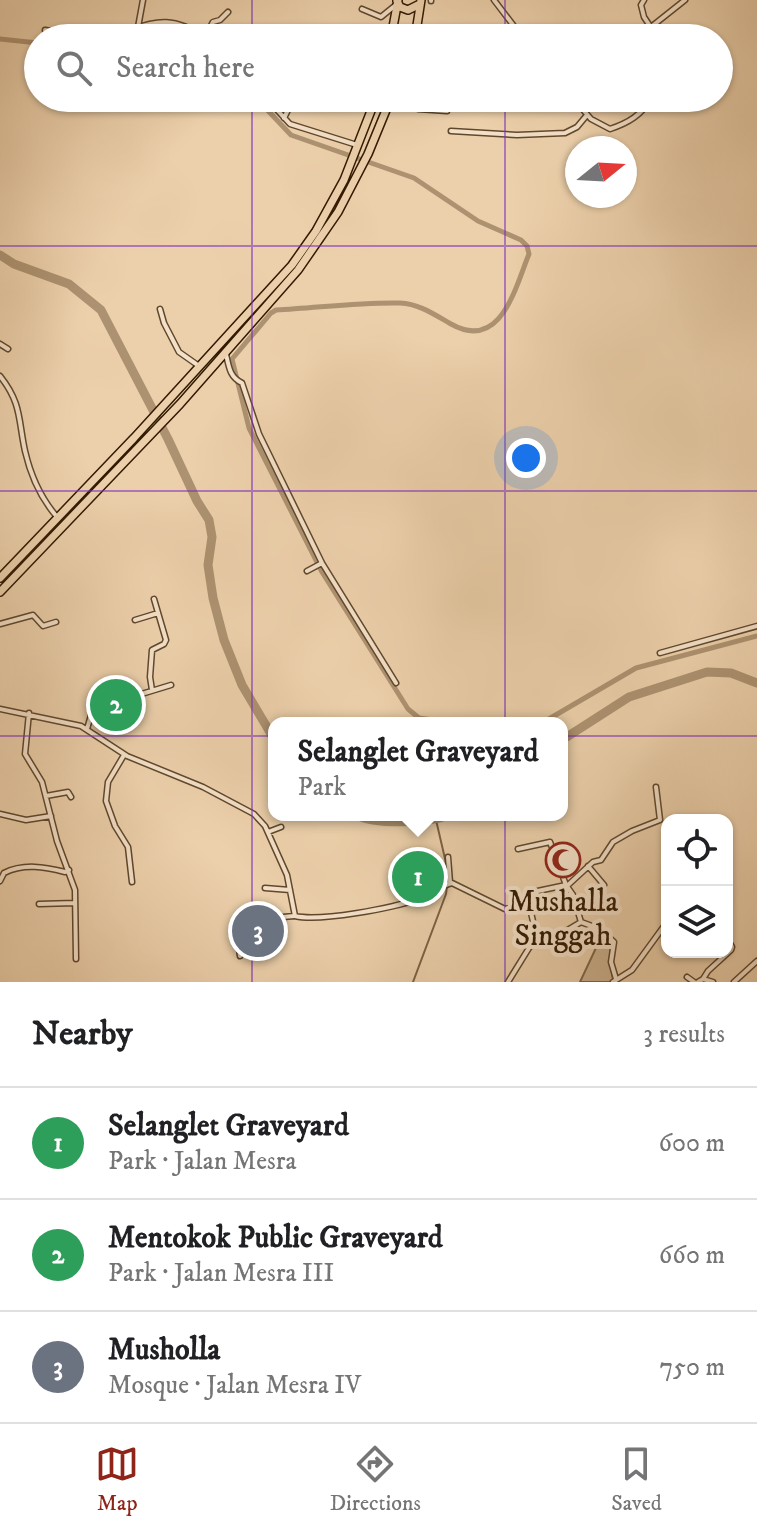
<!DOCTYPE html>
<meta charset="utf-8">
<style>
body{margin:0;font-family:"IM FELL DW Pica",serif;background:#f6f6f6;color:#202124}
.controls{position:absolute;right:24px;bottom:24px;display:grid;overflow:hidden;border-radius:16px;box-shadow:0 2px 6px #0004}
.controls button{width:72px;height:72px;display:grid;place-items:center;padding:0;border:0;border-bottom:2px solid #e0e0e0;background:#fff;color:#202124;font:40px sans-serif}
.compass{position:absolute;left:565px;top:136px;width:72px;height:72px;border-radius:50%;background:#fff;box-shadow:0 2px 6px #0004;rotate:72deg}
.you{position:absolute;left:526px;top:458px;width:28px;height:28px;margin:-20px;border:6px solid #fff;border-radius:50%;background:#1a73e8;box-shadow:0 0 0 12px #1a73e833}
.badge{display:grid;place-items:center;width:52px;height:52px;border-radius:50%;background:#8f2418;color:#fff;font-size:26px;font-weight:700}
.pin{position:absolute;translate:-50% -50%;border:4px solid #fff;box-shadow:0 2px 8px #0006}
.popup{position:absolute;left:268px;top:717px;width:300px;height:104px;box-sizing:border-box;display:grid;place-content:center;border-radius:16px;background:#fff;filter:drop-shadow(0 2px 6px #0005);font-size:26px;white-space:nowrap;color:#757577}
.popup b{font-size:30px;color:#202124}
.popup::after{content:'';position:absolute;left:50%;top:100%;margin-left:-16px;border:16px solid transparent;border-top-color:#fff}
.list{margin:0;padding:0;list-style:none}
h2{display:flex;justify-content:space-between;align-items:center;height:104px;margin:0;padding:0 32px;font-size:34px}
h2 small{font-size:26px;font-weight:400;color:#757577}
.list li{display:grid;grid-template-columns:52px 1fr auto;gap:24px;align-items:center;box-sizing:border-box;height:112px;padding:0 32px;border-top:2px solid #e0e0e0}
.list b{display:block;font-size:30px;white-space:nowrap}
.list p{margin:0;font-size:26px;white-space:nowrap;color:#757577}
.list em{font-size:26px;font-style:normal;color:#757577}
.icon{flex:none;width:44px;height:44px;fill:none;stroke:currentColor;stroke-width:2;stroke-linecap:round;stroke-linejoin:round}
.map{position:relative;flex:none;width:757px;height:982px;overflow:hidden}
.search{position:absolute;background:#fff;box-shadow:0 2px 6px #0004;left:24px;right:24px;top:24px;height:88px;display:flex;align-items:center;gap:20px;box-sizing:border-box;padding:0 28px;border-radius:44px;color:#757577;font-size:30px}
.sheet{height:440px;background:#fff}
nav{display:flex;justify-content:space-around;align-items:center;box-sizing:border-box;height:112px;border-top:2px solid #e0e0e0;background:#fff;font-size:22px;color:#757577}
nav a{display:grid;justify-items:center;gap:4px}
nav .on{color:#8f2418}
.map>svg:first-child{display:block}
</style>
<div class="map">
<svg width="757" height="982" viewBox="0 0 757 982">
<rect width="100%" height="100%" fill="#ecd0ab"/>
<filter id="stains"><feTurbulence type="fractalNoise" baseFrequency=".0025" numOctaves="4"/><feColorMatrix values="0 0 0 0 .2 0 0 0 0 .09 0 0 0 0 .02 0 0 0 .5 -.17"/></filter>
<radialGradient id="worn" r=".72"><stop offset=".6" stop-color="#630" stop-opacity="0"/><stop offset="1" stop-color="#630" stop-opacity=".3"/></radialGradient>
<path fill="#ccb18e" stroke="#7f6648" stroke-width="2" d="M425 864 438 865V885L411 898 408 880 411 879 414 869Z
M603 933 613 942 610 961 613 979 612 982H580Z"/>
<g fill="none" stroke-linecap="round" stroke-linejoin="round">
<path stroke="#7c6244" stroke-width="2" d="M436 820 446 863
M413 982 446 894 448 878"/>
<path stroke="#ad9271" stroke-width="5" d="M138 38C157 33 173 29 190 38
M0 39 38 43
M256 98 291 135 414 178 478 221 521 240 527 246 529 254C515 288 501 352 451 324 435 315 420 304 400 303 359 302 317 308 276 310L271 313 232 359 249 428 322 572 408 709 419 718 455 723
M542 723 636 668 757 636"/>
<path stroke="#ad9271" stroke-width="9" d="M0 255 14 264 69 284 101 310 168 439 197 501 209 520 212 537 208 565 213 598 224 640 242 685 274 739
M562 740 629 697 707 672 731 673 757 683
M357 815C375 825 429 823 448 815"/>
<g stroke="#60482c" stroke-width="7">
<path id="minor" d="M494 0 523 38
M644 0 641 5 644 17 658 38
M431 1V0
M362 9 381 17 397 4
M651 27 685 0
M45 30 92 38
M205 37 213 22 220 20 228 12
M98 38C147 30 159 7 207 38
M136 38 143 0
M266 98 290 124 357 145
M402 98 406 105 418 109 447 111
M573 98 591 119 610 129C628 123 642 115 651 98
M284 118 294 98
M451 131 517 135 565 133 577 127 587 115
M160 309 164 323 179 352 199 366
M0 344 8 349
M226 354C229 368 230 377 242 383L259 434 322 563 396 683
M0 376C22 404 18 419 25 451 31 477 41 499 58 518
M307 571 322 563
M135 620 158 613
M0 624 33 615 43 626 56 622
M660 653 757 626
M152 690 150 677 152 650 164 644 166 640 154 599
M0 709 81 726 127 756 203 787 254 814 265 826 287 875 295 916C320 922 393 908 418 899 430 895 440 886 452 883L505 909 517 907 523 898 533 892 566 885 573 895 581 922 600 929 614 942 611 962 616 979
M29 713 25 754 42 782 57 841 75 890 76 959
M87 729 94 705 105 695 135 696 171 685
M124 755 108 782 106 801 115 826 128 847 132 882
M46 796 68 792 71 797
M0 814 26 820 51 816
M268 832 281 827
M518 849 550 842 566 885
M448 857 450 883
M411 869 426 862 434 863 439 869 440 887
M0 881 4 873C24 863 45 867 65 872L69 870
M567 886 593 862 601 860 613 842 632 831 660 820 656 787
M265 888 290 890
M39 904 75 903
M577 909 604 885 588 866
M566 931 581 922
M240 956 238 940 242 921 294 916
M687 977 694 982
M703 979 708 971 731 950 732 947 727 938
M508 982 529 948 537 939 527 895
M613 982 632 970 667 922
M698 982 703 979 713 982
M734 982 757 961"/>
</g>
<g stroke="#321a01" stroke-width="10">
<path id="trunk" d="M397 1 400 7 408 10 420 4
M391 38 398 0
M415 38 421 0
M0 578 134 438 292 265 316 231 344 180 376 98
M0 592 180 404 298 270 338 212 368 154 391 98"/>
</g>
<use href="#minor" stroke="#f3e0c8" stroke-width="4"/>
<use href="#trunk" stroke="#ecd0ab" stroke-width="7"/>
</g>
<path fill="none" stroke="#7b2cbf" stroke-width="2" stroke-opacity="0.55" d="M252 0V38M505 0V38M252 98V982M505 98V982M0 246H757M0 491H757M0 736H757"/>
<defs>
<g id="mosque-ring" transform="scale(1.8)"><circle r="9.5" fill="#f3e0c8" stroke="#8f2418" stroke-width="1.5"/><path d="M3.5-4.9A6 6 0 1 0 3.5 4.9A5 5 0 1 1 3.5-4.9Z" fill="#8f2418"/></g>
</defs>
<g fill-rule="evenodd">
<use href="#mosque-ring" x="563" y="860"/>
</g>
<g text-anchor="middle" stroke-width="8" stroke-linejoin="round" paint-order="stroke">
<g font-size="30" fill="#321a01" stroke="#f3e0c8">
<text x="563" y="911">Mushalla<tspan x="563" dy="34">Singgah</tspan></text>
</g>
</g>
<rect width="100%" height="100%" filter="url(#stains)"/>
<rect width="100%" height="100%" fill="url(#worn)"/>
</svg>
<div class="controls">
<button><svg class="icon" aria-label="locate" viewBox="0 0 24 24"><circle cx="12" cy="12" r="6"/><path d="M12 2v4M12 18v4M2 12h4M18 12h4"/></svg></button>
<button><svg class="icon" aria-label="layers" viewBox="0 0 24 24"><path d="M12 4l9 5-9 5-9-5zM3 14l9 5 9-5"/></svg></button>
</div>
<svg class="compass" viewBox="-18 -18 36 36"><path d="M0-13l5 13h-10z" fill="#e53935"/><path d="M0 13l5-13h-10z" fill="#757577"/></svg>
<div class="you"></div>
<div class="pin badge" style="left:418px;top:877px;background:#2e9e5b">1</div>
<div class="popup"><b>Selanglet Graveyard</b>Park</div>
<div class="pin badge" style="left:116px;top:705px;background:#2e9e5b">2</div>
<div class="pin badge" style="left:258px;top:931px;background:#6b7280">3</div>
<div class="search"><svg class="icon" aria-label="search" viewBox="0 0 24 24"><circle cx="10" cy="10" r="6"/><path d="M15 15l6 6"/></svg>Search here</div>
</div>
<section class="sheet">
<h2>Nearby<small>3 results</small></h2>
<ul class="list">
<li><span class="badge" style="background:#2e9e5b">1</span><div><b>Selanglet Graveyard</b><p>Park · Jalan Mesra</p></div><em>600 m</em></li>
<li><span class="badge" style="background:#2e9e5b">2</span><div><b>Mentokok Public Graveyard</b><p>Park · Jalan Mesra III</p></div><em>660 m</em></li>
<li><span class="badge" style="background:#6b7280">3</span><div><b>Musholla</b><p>Mosque · Jalan Mesra IV</p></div><em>750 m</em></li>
</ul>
</section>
<nav>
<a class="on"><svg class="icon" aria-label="map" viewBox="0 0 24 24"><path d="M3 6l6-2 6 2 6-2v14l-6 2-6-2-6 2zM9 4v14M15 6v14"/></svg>Map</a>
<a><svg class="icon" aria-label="directions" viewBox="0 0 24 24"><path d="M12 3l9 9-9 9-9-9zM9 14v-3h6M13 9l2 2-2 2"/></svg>Directions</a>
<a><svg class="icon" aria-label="saved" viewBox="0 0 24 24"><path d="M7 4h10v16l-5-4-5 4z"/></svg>Saved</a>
</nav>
